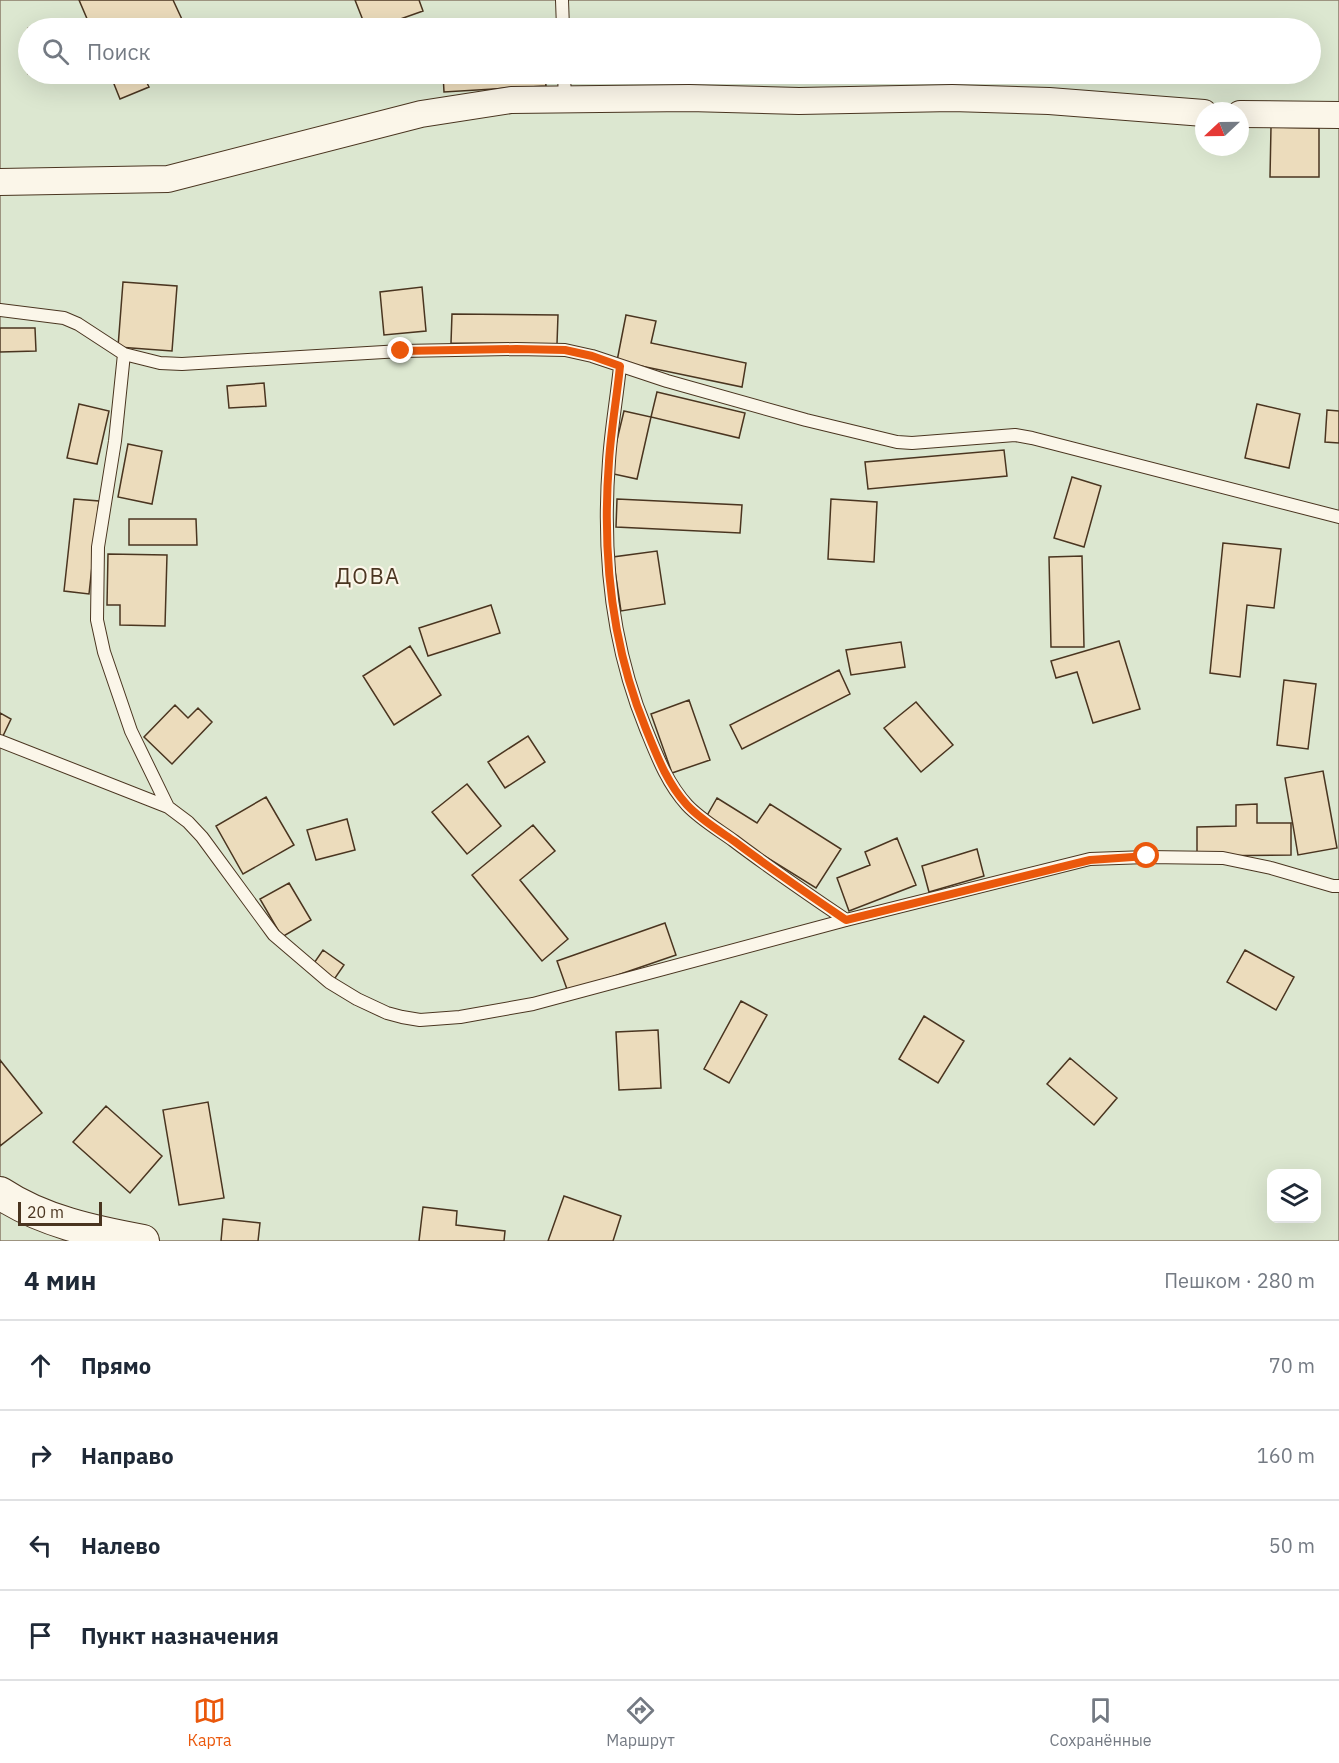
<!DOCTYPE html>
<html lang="ru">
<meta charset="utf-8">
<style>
body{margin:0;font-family:"IBM Plex Sans",sans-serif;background:#f2f2f3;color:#1f2937}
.controls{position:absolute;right:18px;bottom:18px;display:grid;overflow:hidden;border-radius:12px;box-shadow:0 6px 24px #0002}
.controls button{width:54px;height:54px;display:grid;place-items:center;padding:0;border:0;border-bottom:2px solid #e0e1e3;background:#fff;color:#1f2937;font:30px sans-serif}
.compass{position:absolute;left:1195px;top:102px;width:54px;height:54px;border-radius:50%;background:#fff;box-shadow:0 6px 24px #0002;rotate:248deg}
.scale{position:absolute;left:18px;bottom:15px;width:84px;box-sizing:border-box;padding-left:6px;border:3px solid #4a3520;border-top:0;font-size:16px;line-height:21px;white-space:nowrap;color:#4a3520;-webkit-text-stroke:4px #fbf6e9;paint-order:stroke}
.stop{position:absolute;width:18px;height:18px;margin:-14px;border:4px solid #ea580c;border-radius:50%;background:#fff}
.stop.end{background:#ea580c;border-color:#fff;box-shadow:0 2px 6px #0008}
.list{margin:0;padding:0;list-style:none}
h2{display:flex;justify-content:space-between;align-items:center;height:78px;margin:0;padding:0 24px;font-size:26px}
h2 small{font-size:20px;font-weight:400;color:#747a83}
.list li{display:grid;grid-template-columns:39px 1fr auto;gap:18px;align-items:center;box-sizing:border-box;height:90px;padding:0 24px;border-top:2px solid #e0e1e3}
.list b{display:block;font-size:22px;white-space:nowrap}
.list em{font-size:20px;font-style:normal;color:#747a83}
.icon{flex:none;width:33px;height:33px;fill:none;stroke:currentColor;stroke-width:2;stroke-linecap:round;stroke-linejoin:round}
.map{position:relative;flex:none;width:1339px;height:1241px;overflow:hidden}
.search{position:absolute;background:#fff;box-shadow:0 6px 24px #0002;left:18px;right:18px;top:18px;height:66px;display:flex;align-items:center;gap:15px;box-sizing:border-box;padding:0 21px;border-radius:33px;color:#747a83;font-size:22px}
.sheet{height:438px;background:#fff}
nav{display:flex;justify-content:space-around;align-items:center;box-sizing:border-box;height:84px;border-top:2px solid #e0e1e3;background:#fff;font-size:16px;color:#747a83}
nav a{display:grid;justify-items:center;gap:3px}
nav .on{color:#ea580c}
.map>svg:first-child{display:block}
</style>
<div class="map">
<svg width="1339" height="1241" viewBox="0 0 1339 1241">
<rect width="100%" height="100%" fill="#fbf6e9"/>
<path fill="#dce7d0" stroke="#887966" stroke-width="1.5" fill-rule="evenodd" d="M0 0H1339V1241H0ZM28 28H1310V74H28ZM1204 111H1240V147H1204ZM1272 1174H1316V1218H1272Z"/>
<path fill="#ecdcbc" stroke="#4a3520" stroke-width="1.5" d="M79 0H173L186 28H91Z
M355 0H419L423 11 375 28H366Z
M110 74H146L143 75 149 87 120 99Z
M443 74H545L546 86 444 92Z
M1271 127 1319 128V177H1270Z
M123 282 177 286 172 351 118 347Z
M422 287 426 331 384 335 380 292Z
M452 314 558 315 557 344 451 343Z
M626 315 656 321 651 343 746 363 742 387 617 361Z
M0 328H35L36 351 0 352Z
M264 383 266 406 229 408 227 386Z
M657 392 745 413 739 438 651 417Z
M79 404 109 411 97 464 67 458Z
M1257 404 1300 414 1289 468 1245 458Z
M1327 410 1339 411V443L1325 442Z
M624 411 651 417 637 479 609 473Z
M128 444 162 451 152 504 118 497Z
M1004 450 1007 476 868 489 865 462Z
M1072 477 1101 486 1084 547 1054 538Z
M74 499 99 501 89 594 64 591Z
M617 499 742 505 740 533 616 527Z
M831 499 877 502 874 562 828 559Z
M129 519H196L197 545H129Z
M1223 543 1281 549 1274 608 1247 605 1240 677 1210 673Z
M657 551 665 604 621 611 613 557Z
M108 554 167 555 165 626 120 625V605H107Z
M1082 556 1084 647H1051L1049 557Z
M491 605 500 633 428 656 419 628Z
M1119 641 1140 709 1093 723 1077 672 1056 678 1051 661Z
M901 642 905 667 851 675 846 650Z
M410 646 441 695 394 725 363 676Z
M839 670 850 694 742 749 730 725Z
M1284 680 1316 684 1308 749 1277 745Z
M689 700 710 760 672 773 651 714Z
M916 702 953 745 921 772 884 728Z
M175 705 188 718 198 708 212 722 172 764 144 737Z
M0 713 11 719 2 738 0 737Z
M528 736 545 762 505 788 488 762Z
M1323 771 1337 848 1298 855 1285 778Z
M467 784 501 826 467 854 432 812Z
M266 797 294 845 243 874 216 826Z
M717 798 757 823 770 804 841 849 816 888 705 819Z
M1257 804V823H1291V855L1197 856V827L1236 826V805Z
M347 819 355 850 316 860 307 830Z
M533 825 555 851 520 880 568 939 542 961 472 875Z
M897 838 916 885 849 911 837 878 870 865 865 852Z
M977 849 984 876 929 892 922 866Z
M289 883 311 920 282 937 260 899Z
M665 923 676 955 568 992 557 961Z
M323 950 344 965 333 981 312 966Z
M1245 950 1294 977 1276 1010 1227 982Z
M741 1001 767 1015 729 1083 704 1069Z
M924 1016 964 1041 938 1083 899 1059Z
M658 1030 661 1088 619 1090 616 1032Z
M1070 1058 1117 1098 1094 1125 1047 1084Z
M0 1060 42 1113 0 1146Z
M208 1102 224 1198 179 1205 163 1110Z
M106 1106 162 1156 130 1193 73 1142Z
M564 1196 621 1216 613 1241H548Z
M423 1207 457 1211 456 1225 505 1231 504 1241H419Z
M223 1219 260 1223 258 1241H221Z"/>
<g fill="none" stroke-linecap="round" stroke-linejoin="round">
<g stroke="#4a3520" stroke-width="14">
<path id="service" d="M562 0 563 28
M564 74 565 100
M0 310 64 318 78 324 124 354 160 363 182 364 401 351 516 349 565 350 592 356 667 381 806 420 897 442 912 443 1015 435 1032 438 1339 517
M124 354 115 441 98 547 97 620 104 652 131 731 168 807
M620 366C617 397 611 429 609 461 602 553 611 644 646 729 657 756 667 783 687 805 700 819 719 830 734 841 771 869 808 894 846 920
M0 741 168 807 188 822 202 837 274 935 329 982 357 999 387 1013 402 1017 420 1020 460 1017 533 1004 846 920 1090 859 1147 857 1223 858 1271 868 1333 886H1339"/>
</g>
<g stroke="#4a3520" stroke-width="28">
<path id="minor" d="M1240 114 1339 115
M0 182 168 179 421 114 511 100 689 98 799 101 952 98 1049 101 1204 113"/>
</g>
<g stroke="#4a3520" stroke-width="34">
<path id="tertiary" d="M0 1193C42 1221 94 1232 143 1241"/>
</g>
<use href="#service" stroke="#fbf6e9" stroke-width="12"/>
<use href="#minor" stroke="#fbf6e9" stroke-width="26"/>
<use href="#tertiary" stroke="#fbf6e9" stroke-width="32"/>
</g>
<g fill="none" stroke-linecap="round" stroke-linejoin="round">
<path stroke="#ea580c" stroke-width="8" d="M401 351 516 349 565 350 592 356 620 366C617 397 611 429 609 461 602 553 611 644 646 729 657 756 667 783 687 805 700 819 718 830 734 841 771 869 808 894 846 920L1090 860 1147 856"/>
</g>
<g text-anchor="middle" stroke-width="4.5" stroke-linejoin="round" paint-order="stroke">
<g font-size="22" letter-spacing="1.5" fill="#4a3520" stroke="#fbf6e9">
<text x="368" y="584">ДОВА</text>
</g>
</g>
</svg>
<div class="controls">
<button><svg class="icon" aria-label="layers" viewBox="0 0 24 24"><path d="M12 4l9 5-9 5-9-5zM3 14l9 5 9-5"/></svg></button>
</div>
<svg class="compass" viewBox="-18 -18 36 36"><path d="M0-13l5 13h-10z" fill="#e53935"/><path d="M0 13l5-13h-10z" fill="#747a83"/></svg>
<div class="scale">20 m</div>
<div class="stop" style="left:1147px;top:856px"></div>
<div class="stop end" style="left:401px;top:351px"></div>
<div class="search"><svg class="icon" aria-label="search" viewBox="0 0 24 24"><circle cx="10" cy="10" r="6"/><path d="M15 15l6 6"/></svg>Поиск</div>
</div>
<section class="sheet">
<h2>4 мин<small>Пешком · 280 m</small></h2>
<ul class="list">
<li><svg class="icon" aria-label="ahead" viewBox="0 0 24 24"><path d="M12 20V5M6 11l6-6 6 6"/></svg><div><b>Прямо</b></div><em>70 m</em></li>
<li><svg class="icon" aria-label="right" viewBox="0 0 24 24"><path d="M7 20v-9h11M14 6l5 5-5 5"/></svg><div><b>Направо</b></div><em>160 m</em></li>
<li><svg class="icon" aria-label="left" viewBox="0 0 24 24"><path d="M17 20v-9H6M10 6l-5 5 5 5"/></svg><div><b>Налево</b></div><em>50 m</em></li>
<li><svg class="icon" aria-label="arrive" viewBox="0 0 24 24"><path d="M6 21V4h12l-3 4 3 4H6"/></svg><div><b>Пункт назначения</b></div></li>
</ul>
</section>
<nav>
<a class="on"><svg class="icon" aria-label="map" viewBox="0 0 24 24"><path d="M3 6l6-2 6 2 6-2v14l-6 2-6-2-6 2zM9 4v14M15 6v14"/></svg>Карта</a>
<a><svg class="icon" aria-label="directions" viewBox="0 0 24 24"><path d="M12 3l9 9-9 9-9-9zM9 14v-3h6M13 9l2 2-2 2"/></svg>Маршрут</a>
<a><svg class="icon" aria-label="saved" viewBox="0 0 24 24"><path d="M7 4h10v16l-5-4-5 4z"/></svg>Сохранённые</a>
</nav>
